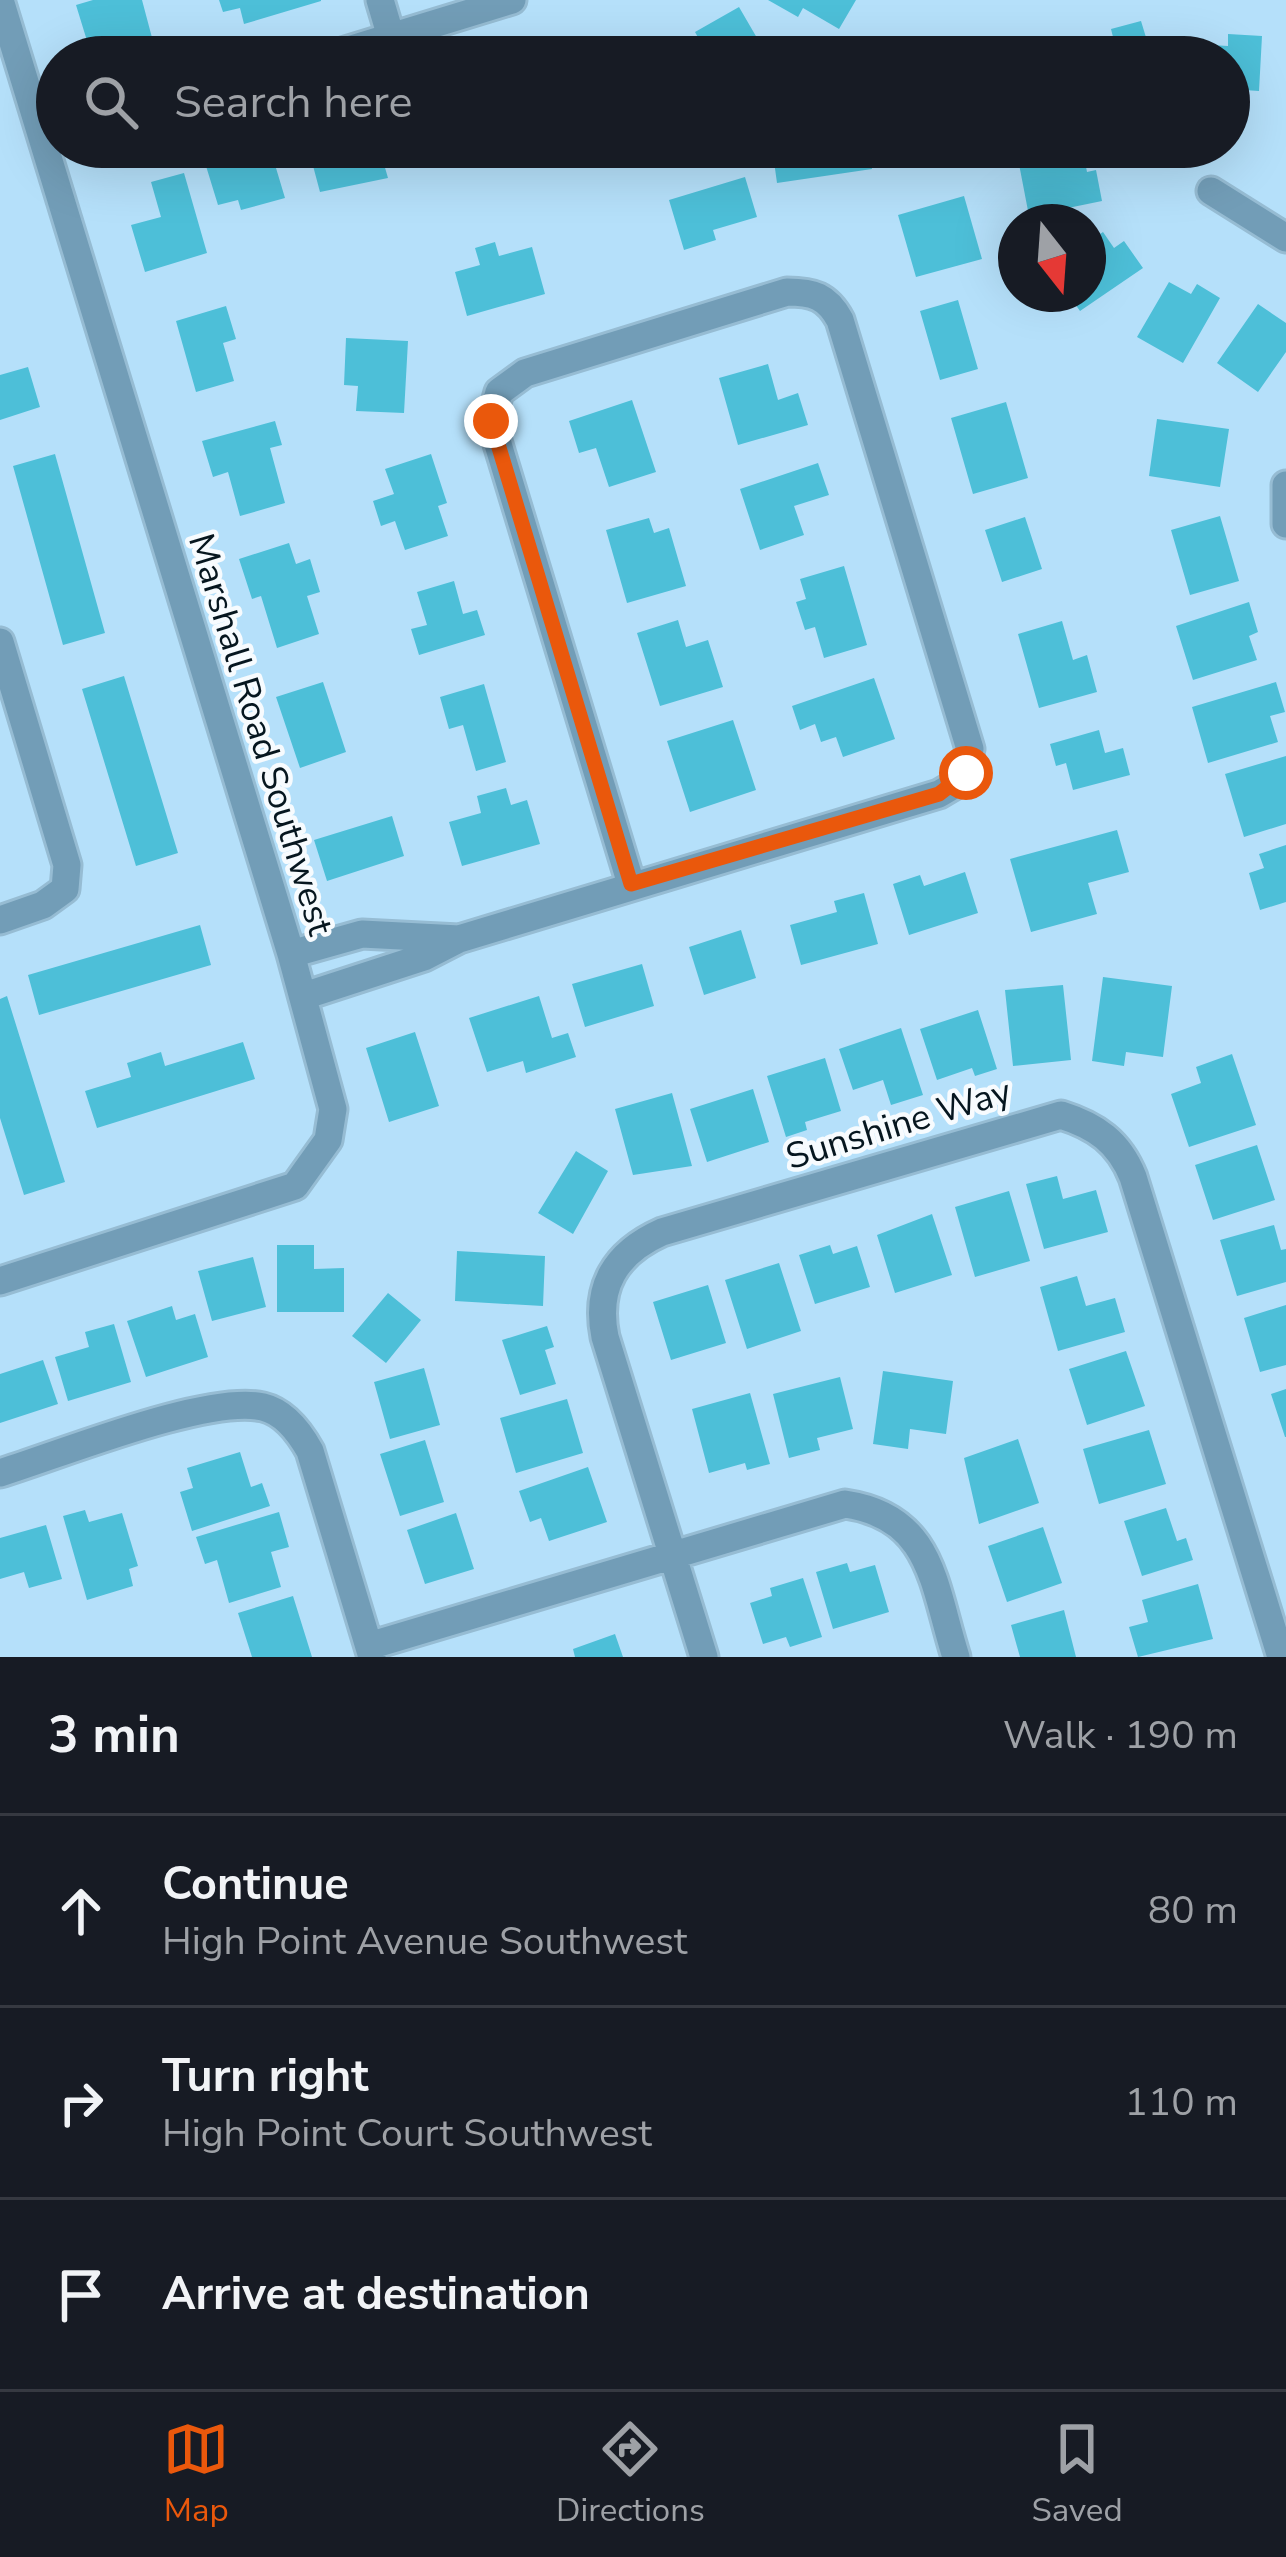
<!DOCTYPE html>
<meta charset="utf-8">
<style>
body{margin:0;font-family:"Nunito Sans",sans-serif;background:#20242c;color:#f1f3f6}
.compass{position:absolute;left:998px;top:204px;width:108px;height:108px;border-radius:50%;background:#171b24;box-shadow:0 12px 48px #0002;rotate:163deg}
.stop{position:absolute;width:36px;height:36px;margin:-27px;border:9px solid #ea580c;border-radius:50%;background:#fff}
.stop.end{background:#ea580c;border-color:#fff;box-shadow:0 3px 12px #0008}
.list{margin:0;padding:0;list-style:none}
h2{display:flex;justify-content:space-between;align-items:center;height:156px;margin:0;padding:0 48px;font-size:51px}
h2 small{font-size:39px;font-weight:400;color:#9ea1a6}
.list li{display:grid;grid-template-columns:78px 1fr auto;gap:36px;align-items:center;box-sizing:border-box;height:192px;padding:0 48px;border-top:3px solid #363941}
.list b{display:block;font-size:45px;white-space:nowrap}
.list p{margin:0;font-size:39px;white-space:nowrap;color:#9ea1a6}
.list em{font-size:39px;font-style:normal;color:#9ea1a6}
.icon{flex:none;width:66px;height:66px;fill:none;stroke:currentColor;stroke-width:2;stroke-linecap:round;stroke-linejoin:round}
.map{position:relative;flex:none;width:1286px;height:1657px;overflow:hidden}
.search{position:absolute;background:#171b24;box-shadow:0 12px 48px #0002;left:36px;right:36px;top:36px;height:132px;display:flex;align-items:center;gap:30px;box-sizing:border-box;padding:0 42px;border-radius:66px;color:#9ea1a6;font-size:45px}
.sheet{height:732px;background:#171b24}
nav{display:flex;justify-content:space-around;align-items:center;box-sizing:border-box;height:168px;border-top:3px solid #363941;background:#171b24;font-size:33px;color:#9ea1a6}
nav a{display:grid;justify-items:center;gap:6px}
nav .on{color:#ea580c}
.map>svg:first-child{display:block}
</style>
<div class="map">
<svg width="1286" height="1657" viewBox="0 0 1286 1657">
<rect width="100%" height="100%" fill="#b5e0fa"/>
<path fill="#4dbfd8" d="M93 0H142L155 49 138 57H92L76 5Z
M219 0H321V1L244 24 240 8 223 12Z
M768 0H856L839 29 803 8 798 17Z
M739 7 768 57H709L695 32Z
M1141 21 1152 57H1090L1088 49 1114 41 1111 29Z
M1228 34 1262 36 1259 91 1229 89V57H1194L1195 44 1228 46Z
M653 36 660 57H599L598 53Z
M308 147H379L388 178 320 192Z
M772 147H869L872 169 777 183Z
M270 148 285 198 241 210 238 200 218 205 206 166Z
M1083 151 1087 172 1096 170 1102 201 1029 216 1019 164Z
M184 173 207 253 145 272 131 225 161 217 151 182Z
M745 177 757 217 713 230 716 240 684 250 669 200Z
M964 196 982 259 916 277 898 215Z
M1103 232 1114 248 1124 241 1143 268 1080 311 1068 294H1088V242Z
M495 242 499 256 532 247 545 294 467 316 455 272 480 265 475 248Z
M1169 282 1191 294 1197 284 1220 298 1183 363 1137 337Z
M958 300 978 369 940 380 920 311Z
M1258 304 1286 323V352L1258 392 1217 363Z
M226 306 236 339 223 343 234 381 196 392 176 321Z
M346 338 408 341 404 413 356 411 358 386 344 385Z
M768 364 778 400 798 393 808 425 738 445 719 378Z
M28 367 40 407 0 420V375Z
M632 400 656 472 609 487 596 448 579 453 569 421Z
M1006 402 1028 478 973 494 951 418Z
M1157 419 1229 429 1220 487 1149 476Z
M275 421 282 445 270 448 285 503 240 516 228 472 213 477 202 441Z
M55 454 105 633 63 645 13 466Z
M431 454 447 503 438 506 448 536 405 550 395 521 381 526 373 501 394 494 385 469Z
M818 463 829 495 794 506 804 535 760 550 740 489Z
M1220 516 1239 581 1190 595 1171 530Z
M1025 517 1042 569 1002 582 985 530Z
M649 518 654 533 669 528 686 586 627 603 606 530Z
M289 543 296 564 310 559 320 592 307 596 319 634 277 648 261 596 252 599 239 559Z
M844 566 867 645 824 658 815 627 805 630 796 602 806 599 800 579Z
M454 581 463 614 477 610 485 635 419 655 411 629 427 625 417 592Z
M1249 602 1258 632 1249 636 1257 660 1193 680 1176 626Z
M678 620 686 647 708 640 723 687 660 706 637 633Z
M1062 621 1073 660 1087 655 1097 692 1039 708 1018 634Z
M124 676 178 853 136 866 82 689Z
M874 678 895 739 843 757 836 737 821 742 815 724 800 730 792 706Z
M323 682 346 752 300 768 276 697Z
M1276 682 1285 712 1270 716 1278 742 1208 763 1192 707Z
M484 684 506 762 476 771 463 725 449 729 440 697Z
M733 720 756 790 690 812 667 741Z
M1099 730 1105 753 1123 748 1130 775 1073 790 1066 763 1056 766 1050 744Z
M1286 756V824L1244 837 1225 774Z
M506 788 511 805 527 800 540 844 462 866 449 822 481 813 477 796Z
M392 816 404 856 327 881 314 840Z
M1117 830 1129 872 1088 883 1097 914 1031 932 1010 859Z
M1286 845V902L1260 910 1249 873 1264 868 1259 854Z
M965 872 978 913 909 935 893 884 920 875 924 886Z
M864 893 878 944 801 965 790 925 837 912 834 901Z
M200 925 211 965 39 1015 28 975Z
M741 930 756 978 704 995 689 947Z
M642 964 654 1006 585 1027 572 984Z
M1103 977 1172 986 1163 1057 1126 1052 1124 1066 1092 1061Z
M1063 985 1071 1060 1013 1066 1005 990Z
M7 996 65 1182 24 1195 0 1118V999Z
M539 996 552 1038 568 1033 576 1057 526 1073 523 1061 487 1072 469 1018Z
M978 1010 997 1069 975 1076 972 1068 937 1080 920 1029Z
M901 1028 923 1095 891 1105 883 1080 853 1090 839 1049Z
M415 1032 439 1106 389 1122 366 1048Z
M243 1042 255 1079 97 1128 85 1091 131 1077 127 1063 161 1052 165 1066Z
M1232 1054 1256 1125 1189 1147 1171 1094 1201 1083 1196 1067Z
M825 1058 841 1111 805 1122 807 1130 786 1137 767 1076Z
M753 1089 769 1142 707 1162 690 1109Z
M672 1093 692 1166 633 1175 615 1109Z
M1257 1145 1275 1200 1213 1220 1195 1165Z
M576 1151 608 1171 573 1234 538 1213Z
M1057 1176 1063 1199 1096 1190 1108 1232 1044 1249 1026 1184Z
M1009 1191 1030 1261 975 1277 955 1207Z
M932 1214 952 1275 895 1293 877 1235Z
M1274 1225 1281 1250 1286 1249V1282L1237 1296 1220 1240Z
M277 1245H314V1269L344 1268V1312H277Z
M830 1245 833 1254 857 1246 870 1287 815 1304 799 1255Z
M457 1251 545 1256 543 1306 455 1301Z
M253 1257 266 1307 212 1321 198 1271Z
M779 1263 801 1331 747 1349 725 1280Z
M1077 1276 1086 1306 1115 1298 1125 1332 1058 1351 1040 1287Z
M708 1285 726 1343 671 1360 653 1302Z
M388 1293 421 1320 386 1363 352 1336Z
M1286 1305V1365L1260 1372 1244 1318Z
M172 1306 176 1320 195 1314 208 1357 146 1377 127 1321Z
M114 1324 131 1382 68 1401 55 1357 89 1347 85 1332Z
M547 1326 554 1347 545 1350 556 1384 520 1395 502 1340Z
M1126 1351 1145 1406 1087 1425 1069 1369Z
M43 1360 58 1404 0 1423V1374Z
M424 1368 440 1425 390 1439 374 1382Z
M883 1371 953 1381 946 1434 910 1429 908 1449 873 1444Z
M840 1377 853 1429 817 1438 820 1450 789 1458 773 1394Z
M1286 1389V1437H1285L1271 1394Z
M750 1393 770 1464 747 1470 745 1463 709 1473 692 1409Z
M567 1399 583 1453 516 1473 500 1418Z
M1149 1430 1166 1484 1099 1504 1083 1449Z
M1018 1439 1039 1503 979 1524 964 1458Z
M425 1440 444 1502 400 1516 380 1454Z
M240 1452 251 1487 262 1483 270 1506 192 1531 180 1492 193 1488 187 1468Z
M588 1467 607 1522 549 1541 541 1518 530 1522 519 1491Z
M1166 1508 1177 1541 1186 1538 1193 1560 1142 1576 1124 1521Z
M85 1510 89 1522 122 1513 138 1566 129 1569 133 1586 87 1600 63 1516Z
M279 1512 289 1547 271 1552 281 1587 229 1603 217 1560 205 1564 196 1537Z
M456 1513 474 1569 425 1584 407 1530Z
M46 1525 62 1579 29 1588 24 1572 0 1579V1538Z
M1043 1527 1062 1583 1007 1602 988 1546Z
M847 1563 850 1572 875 1565 889 1612 833 1629 816 1572Z
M803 1578 822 1637 790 1647 786 1637 763 1644 750 1603 772 1596 770 1588Z
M1198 1584 1213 1639 1138 1657 1129 1627 1148 1622 1142 1600Z
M293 1596 312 1657H252L238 1613Z
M1064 1610 1076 1657H1020L1011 1625Z
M615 1634 623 1657H575L573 1649Z"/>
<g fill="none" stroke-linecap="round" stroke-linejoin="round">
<g stroke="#96bcd3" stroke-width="33">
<path id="minor" d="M380 0 391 37 512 0
M326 57 391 37
M1211 191 1286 238
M1286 485V524
M0 642 67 865 65 889 43 905 0 920
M291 954 362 934 459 939
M304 996 424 957 459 939 939 794 961 781 970 749 840 320C827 296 813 292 787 292L525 373 499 392 491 421 631 884
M0 1281 295 1186 328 1140 333 1109 291 954 0 0
M0 1473C59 1455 208 1394 263 1407 284 1412 300 1433 310 1451L372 1657
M369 1646 845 1504C933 1517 933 1585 956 1657
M704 1657 605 1337C595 1287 615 1253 662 1232L1061 1115C1096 1126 1119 1142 1133 1177L1281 1657"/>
</g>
<use href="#minor" stroke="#729db7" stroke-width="27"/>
</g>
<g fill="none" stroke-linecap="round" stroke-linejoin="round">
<path stroke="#ea580c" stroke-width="15" d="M491 421 631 884 939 794 966 773"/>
</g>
<g text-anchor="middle" stroke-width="9" stroke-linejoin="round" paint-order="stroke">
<g font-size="36" fill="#06161f" stroke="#f7fbfe">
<text transform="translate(262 734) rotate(73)" y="13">Marshall Road Southwest</text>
<text transform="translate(898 1123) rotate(-17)" y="13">Sunshine Way</text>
</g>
</g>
</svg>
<svg class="compass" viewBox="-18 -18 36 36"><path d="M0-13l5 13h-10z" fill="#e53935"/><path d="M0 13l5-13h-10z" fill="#9ea1a6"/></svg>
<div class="stop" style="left:966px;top:773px"></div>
<div class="stop end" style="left:491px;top:421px"></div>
<div class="search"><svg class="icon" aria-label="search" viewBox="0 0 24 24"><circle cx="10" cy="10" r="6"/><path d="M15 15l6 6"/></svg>Search here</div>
</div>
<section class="sheet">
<h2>3 min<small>Walk · 190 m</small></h2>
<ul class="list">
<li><svg class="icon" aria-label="ahead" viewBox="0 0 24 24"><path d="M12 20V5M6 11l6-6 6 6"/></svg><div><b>Continue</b><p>High Point Avenue Southwest</p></div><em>80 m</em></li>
<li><svg class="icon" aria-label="right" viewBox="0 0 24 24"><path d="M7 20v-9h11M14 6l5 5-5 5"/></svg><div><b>Turn right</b><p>High Point Court Southwest</p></div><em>110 m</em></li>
<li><svg class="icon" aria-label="arrive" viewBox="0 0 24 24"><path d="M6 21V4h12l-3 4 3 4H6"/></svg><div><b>Arrive at destination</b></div></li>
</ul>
</section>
<nav>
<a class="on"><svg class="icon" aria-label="map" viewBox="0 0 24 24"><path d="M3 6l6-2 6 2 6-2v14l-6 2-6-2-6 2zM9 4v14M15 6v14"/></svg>Map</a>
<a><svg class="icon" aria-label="directions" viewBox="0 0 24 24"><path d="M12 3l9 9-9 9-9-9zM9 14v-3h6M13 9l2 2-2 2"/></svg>Directions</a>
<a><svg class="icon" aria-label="saved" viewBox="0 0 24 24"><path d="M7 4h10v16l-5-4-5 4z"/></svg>Saved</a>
</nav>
